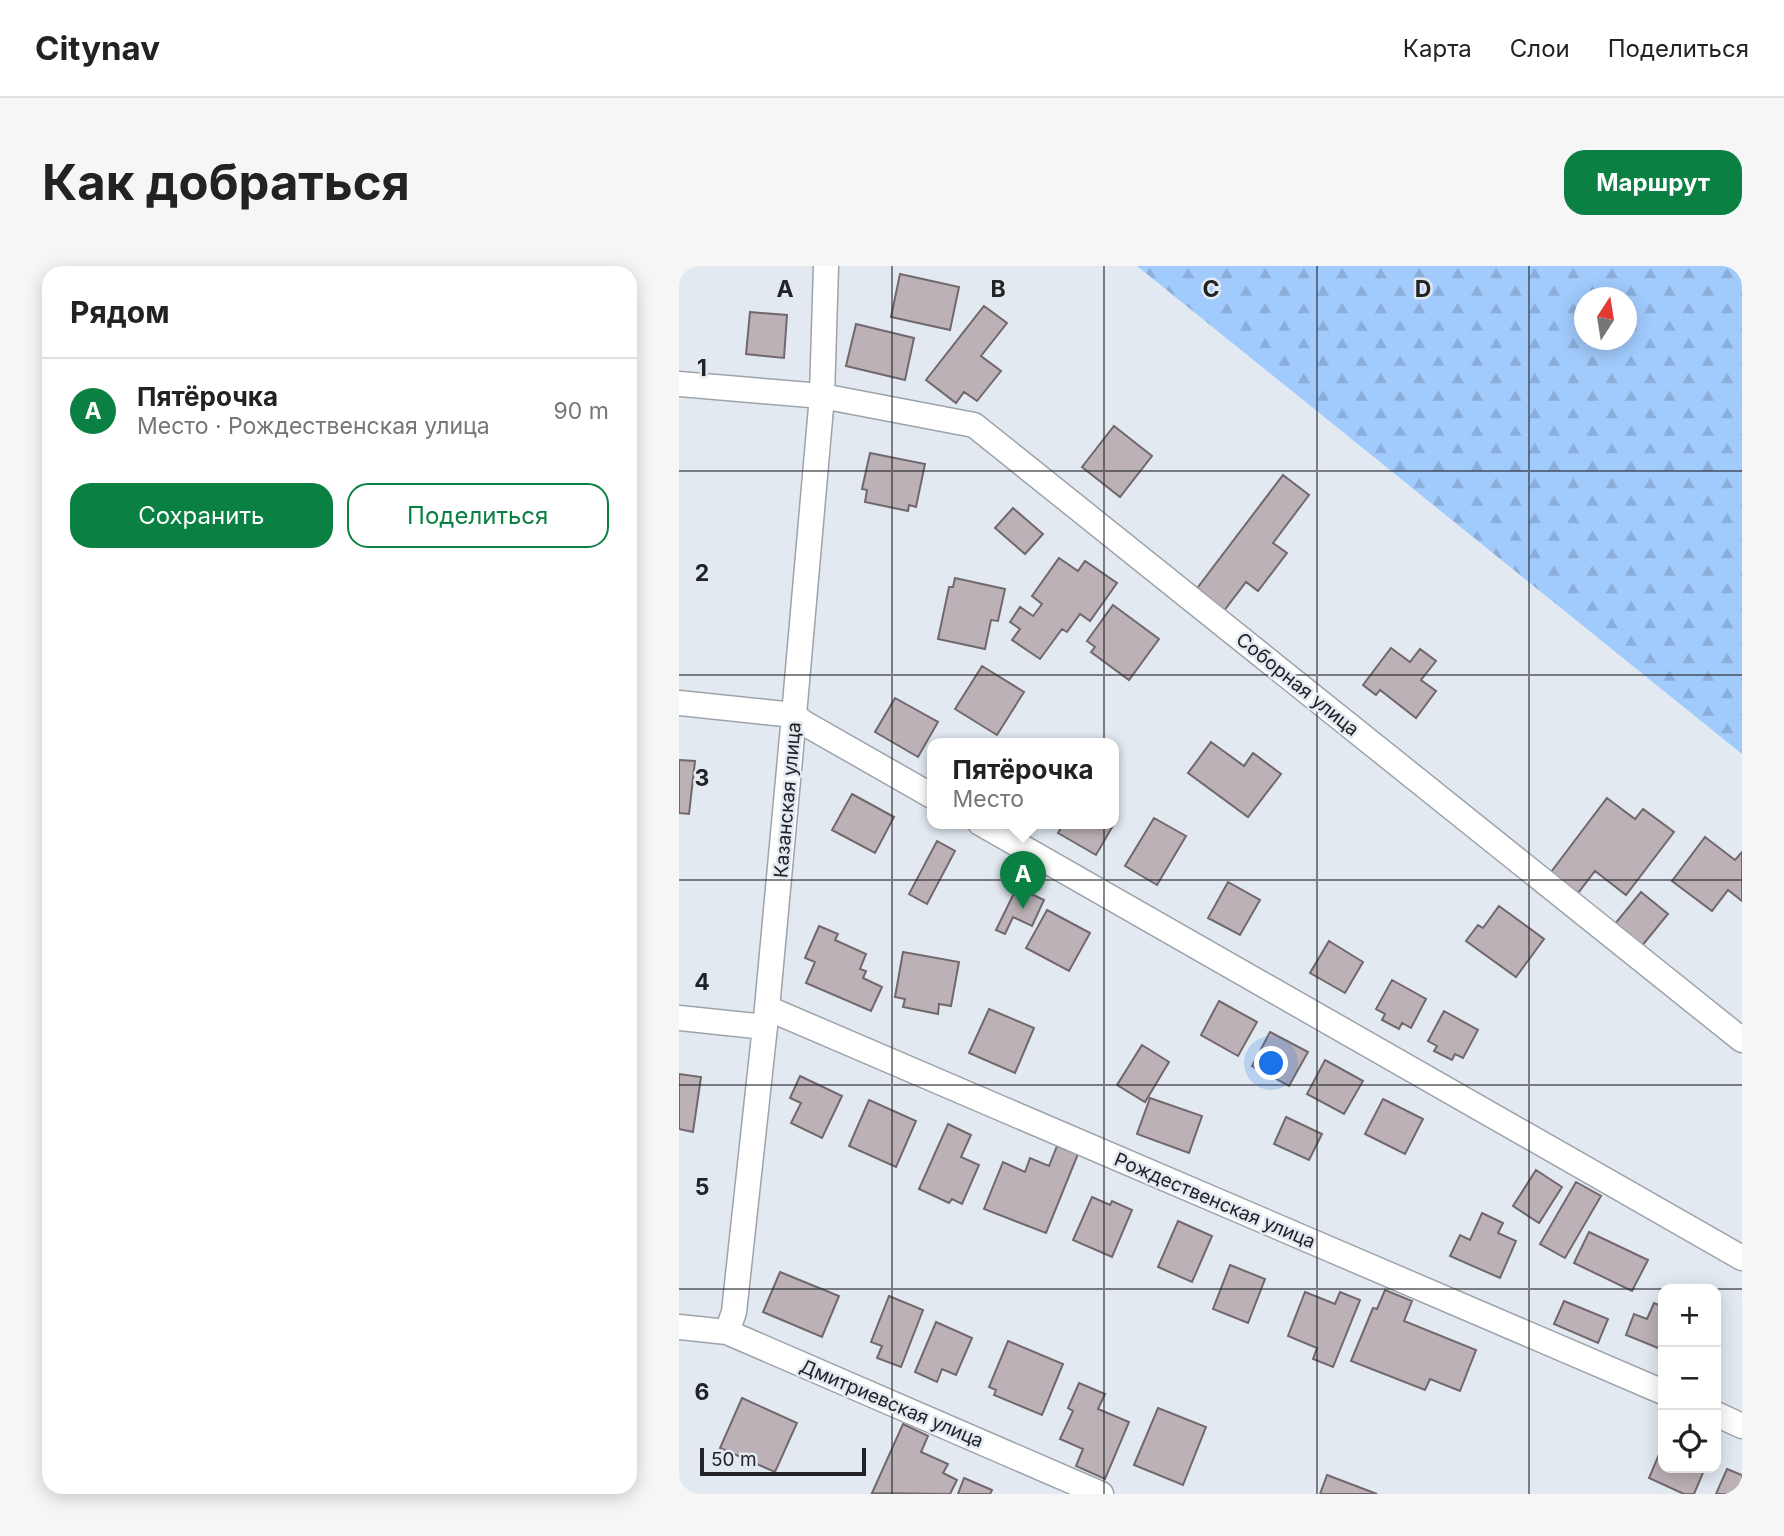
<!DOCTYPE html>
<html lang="ru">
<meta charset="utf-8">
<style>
body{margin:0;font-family:Inter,sans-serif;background:#f6f6f6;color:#222}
.controls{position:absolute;right:21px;bottom:21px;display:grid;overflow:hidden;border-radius:14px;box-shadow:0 4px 18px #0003}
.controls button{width:63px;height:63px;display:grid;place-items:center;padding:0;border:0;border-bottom:2px solid #e0e0e0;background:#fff;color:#222;font:35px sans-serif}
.compass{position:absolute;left:895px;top:21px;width:63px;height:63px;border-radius:50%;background:#fff;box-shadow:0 4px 18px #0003;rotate:12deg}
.scale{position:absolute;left:21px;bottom:18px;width:166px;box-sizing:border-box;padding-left:7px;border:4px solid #212326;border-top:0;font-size:19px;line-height:24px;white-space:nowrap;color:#212326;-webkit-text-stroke:5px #e2e9f1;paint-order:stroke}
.you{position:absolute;left:593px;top:798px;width:24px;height:24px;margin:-18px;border:5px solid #fff;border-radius:50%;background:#1a73e8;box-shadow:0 0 0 10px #1a73e833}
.badge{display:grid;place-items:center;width:46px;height:46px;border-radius:50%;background:#0b8043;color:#fff;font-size:23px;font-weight:700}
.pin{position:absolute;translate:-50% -58px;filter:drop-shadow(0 2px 4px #0008)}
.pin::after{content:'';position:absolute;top:37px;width:24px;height:21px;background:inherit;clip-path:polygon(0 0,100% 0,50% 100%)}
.popup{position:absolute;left:248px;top:472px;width:192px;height:91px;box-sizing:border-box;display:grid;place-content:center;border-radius:14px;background:#fff;filter:drop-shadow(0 2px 5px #0005);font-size:23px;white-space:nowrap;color:#767676}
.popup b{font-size:26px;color:#222}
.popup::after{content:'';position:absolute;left:50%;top:100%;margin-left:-14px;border:14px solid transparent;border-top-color:#fff}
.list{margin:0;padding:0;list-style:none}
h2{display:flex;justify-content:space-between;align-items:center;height:91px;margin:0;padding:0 28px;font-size:30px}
h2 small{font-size:23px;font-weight:400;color:#767676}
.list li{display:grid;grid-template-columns:46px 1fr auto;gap:21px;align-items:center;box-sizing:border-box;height:105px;padding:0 28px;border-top:2px solid #e0e0e0}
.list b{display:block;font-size:26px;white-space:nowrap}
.list p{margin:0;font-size:23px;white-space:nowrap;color:#767676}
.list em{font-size:23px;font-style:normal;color:#767676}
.actions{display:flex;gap:14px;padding:21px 28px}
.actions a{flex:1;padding:16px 0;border:2px solid #0b8043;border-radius:21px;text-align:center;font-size:24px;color:#0b8043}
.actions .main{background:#0b8043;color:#fff}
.icon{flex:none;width:38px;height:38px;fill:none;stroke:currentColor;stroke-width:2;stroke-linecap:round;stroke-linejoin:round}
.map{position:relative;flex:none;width:1063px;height:1228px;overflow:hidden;border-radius:21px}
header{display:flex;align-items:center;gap:42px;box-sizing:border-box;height:98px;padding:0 35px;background:#fff;border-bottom:2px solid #e0e0e0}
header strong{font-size:33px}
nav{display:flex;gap:38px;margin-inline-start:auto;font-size:24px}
.intro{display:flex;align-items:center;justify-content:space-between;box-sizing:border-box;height:168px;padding:0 42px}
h1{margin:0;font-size:49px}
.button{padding:18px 32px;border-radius:21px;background:#0b8043;color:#fff;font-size:24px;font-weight:700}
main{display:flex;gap:42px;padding:0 42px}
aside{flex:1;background:#fff;border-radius:21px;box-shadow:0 4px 18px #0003}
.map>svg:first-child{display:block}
</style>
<header>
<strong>Citynav</strong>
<nav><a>Карта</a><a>Слои</a><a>Поделиться</a></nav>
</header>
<div class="intro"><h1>Как добраться</h1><a class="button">Маршрут</a></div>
<main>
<aside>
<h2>Рядом<small></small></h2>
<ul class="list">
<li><span class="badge">A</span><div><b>Пятёрочка</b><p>Место · Рождественская улица</p></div><em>90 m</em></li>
</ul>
<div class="actions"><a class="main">Сохранить</a><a>Поделиться</a></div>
</aside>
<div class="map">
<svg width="1063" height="1228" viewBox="0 0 1063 1228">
<defs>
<pattern id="forest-firs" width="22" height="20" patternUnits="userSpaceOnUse" patternTransform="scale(1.75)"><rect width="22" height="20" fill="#a1cbfd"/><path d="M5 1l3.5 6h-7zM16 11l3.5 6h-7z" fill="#8aaed9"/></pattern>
</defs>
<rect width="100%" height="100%" fill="#e2e9f1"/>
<path fill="url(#forest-firs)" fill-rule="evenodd" d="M458 0H1063V488ZM906 32H948V74H906Z"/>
<path fill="#bbb1b6" stroke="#71686d" stroke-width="2" d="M221 8 280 21 271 64 212 51Z
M305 40 328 57 302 90 322 105 298 135 285 126 277 137 247 114Z
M71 46 108 49 105 92 67 88Z
M177 58 235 72 226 114 167 100Z
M435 160 473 190 441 231 403 201Z
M191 187 246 198 237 241 230 239 229 245 186 236 188 224 183 223Z
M604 209 630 229 594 277 608 287 579 325 567 316 544 346 516 325Z
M334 242 364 268 346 288 316 262Z
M380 292 399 305 406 295 438 317 411 355 401 348 388 366 383 363 361 393 333 374 341 363 331 356 341 341 354 350 363 338 353 330Z
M276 312 326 323 319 355 312 354 306 383 259 373 270 321H274Z
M434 339 480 373 450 414 412 386 416 381 408 375Z
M712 382 731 396 741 383 757 395 742 414 757 425 737 452 701 424 697 429 684 419Z
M303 400 345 426 318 469 276 443Z
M216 432 259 456 239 491 196 466Z
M532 476 565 500 574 487 602 508 569 551 509 507Z
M0 494 16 495 10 548 0 547Z
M173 528 215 551 196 587 153 564Z
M928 532 956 553 964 543 995 566 947 629 916 605 896 631 869 610Z
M435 549 439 551 417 589 379 567 385 557H435Z
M475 552 507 570 478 619 446 600Z
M1026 571 1056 594 1063 586V635L1049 624 1033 645 993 615Z
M258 575 276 585 248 638 230 628Z
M549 616 581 634 561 669 529 652Z
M338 621 365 634 353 660 334 651 326 668 317 664Z
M962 626 989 648 962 681 935 659Z
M820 640 865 673 837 711 787 675 799 659 804 662Z
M368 644 411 667 390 705 347 682Z
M140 660 159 668 156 674 187 688 181 703 187 705 184 712 203 721 192 745 127 717 136 696 126 692Z
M650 675 684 696 666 727 631 707Z
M224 686 280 696 272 740 260 738 259 748 224 741 226 733 216 731Z
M713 714 747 733 732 762 723 757 720 763 703 754 706 748 697 743Z
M540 735 578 756 559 790 522 769Z
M310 743 355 762 336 807 290 787Z
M765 745 799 764 784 792 776 788 773 794 755 785 758 780 749 775Z
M591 766 629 786 610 820 573 800Z
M463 779 490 796 466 836 438 819Z
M646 794 684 815 665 848 628 828Z
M0 808 22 811 14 866 0 863Z
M121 810 163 830 143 872 112 857 122 837 111 832Z
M471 832 523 850 510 887 458 868Z
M704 833 744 853 726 888 686 868Z
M190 834 237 855 217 901 170 880Z
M607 851 643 868 630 894 595 878Z
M269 858 292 869 282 891 300 899 283 938 273 933 270 937 240 923Z
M378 880 399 888 367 967 305 943 324 896 346 906 351 892 370 900Z
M857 904 883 921 860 957 834 940Z
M897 916 922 930 886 992 861 978Z
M413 931 431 939 433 935 453 944 433 991 394 974Z
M803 947 824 957 819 967 837 975 821 1012 771 990 781 969 791 974Z
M499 955 533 970 513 1016 479 1001Z
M910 966 969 994 953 1025 895 997Z
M551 999 586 1013 569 1057 534 1043Z
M101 1006 160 1030 143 1071 84 1046Z
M706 1024 733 1035 725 1055 797 1084 781 1125 751 1113 746 1124 672 1095 694 1042 698 1043Z
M626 1026 656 1038 661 1026 681 1034 654 1101 634 1093 638 1082 609 1070Z
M210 1030 244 1044 222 1101 198 1092 203 1080 192 1076Z
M885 1035 929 1053 919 1077 875 1058Z
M975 1037 984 1041V1084L947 1069 955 1048 968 1053Z
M257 1056 293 1072 277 1109 263 1103 258 1116 236 1106Z
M329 1075 384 1098 363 1149 315 1129 317 1124 310 1121Z
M400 1117 426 1128 419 1143 450 1156 426 1213 397 1200 404 1183 381 1173 394 1145 389 1142Z
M63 1132 118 1157 96 1206 41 1182Z
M479 1142 527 1161 504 1219 455 1199Z
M224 1158 249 1170 242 1186 269 1198 264 1207 278 1214 271 1228 193 1227Z
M984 1179V1202H1026L1015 1228H1005L970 1212Z
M1048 1203 1063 1209V1228H1037Z
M648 1209 698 1228H641Z
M285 1212 313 1224 311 1228H279Z"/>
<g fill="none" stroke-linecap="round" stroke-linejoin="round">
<g stroke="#9da3aa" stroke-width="27">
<path id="minor" d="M0 118 143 130 295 159 1063 774
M0 437 115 449 125 457 253 530
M301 557 1063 992
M88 742 984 1126
M0 752 86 761
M0 1061 48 1066 422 1228
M48 1066 55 1046 88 742 115 449 143 130 147 0
M1037 1148 1063 1160"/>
</g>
<use href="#minor" stroke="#fff" stroke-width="24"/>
</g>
<path fill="none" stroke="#212326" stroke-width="2" stroke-opacity="0.55" d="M213 0V1228M425 0V1228M638 0V1228M850 0V1228M0 205H1063M0 409H1063M0 614H1063M0 819H1063M0 1023H984M1037 1023H1063"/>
<g text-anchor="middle" stroke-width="5" stroke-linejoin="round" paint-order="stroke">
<g font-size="19" fill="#212326" stroke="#e2e9f1">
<text transform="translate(619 418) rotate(39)" y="7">Соборная улица</text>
<text transform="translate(108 534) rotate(-85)" y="7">Казанская улица</text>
<text transform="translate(536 934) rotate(23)" y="7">Рождественская улица</text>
<text transform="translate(213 1137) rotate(23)" y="7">Дмитриевская улица</text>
</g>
</g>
<g font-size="23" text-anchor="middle" font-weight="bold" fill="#212326" stroke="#e2e9f1" stroke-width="5" stroke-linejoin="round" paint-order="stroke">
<text x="106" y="31">A</text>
<text x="319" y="31">B</text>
<text x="532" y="31">C</text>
<text x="744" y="31">D</text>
<text x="23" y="110">1</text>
<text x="23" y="315">2</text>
<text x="23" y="520">3</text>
<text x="23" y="724">4</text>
<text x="23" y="929">5</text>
<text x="23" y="1134">6</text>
</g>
</svg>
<div class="controls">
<button>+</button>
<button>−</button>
<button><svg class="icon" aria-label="locate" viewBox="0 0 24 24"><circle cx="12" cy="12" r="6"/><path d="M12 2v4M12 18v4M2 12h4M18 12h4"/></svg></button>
</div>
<svg class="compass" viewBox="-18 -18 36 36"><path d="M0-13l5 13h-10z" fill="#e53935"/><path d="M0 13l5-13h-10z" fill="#767676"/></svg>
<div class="scale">50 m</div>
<div class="you"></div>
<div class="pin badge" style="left:344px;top:643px">A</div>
<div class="popup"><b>Пятёрочка</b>Место</div>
</div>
</main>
